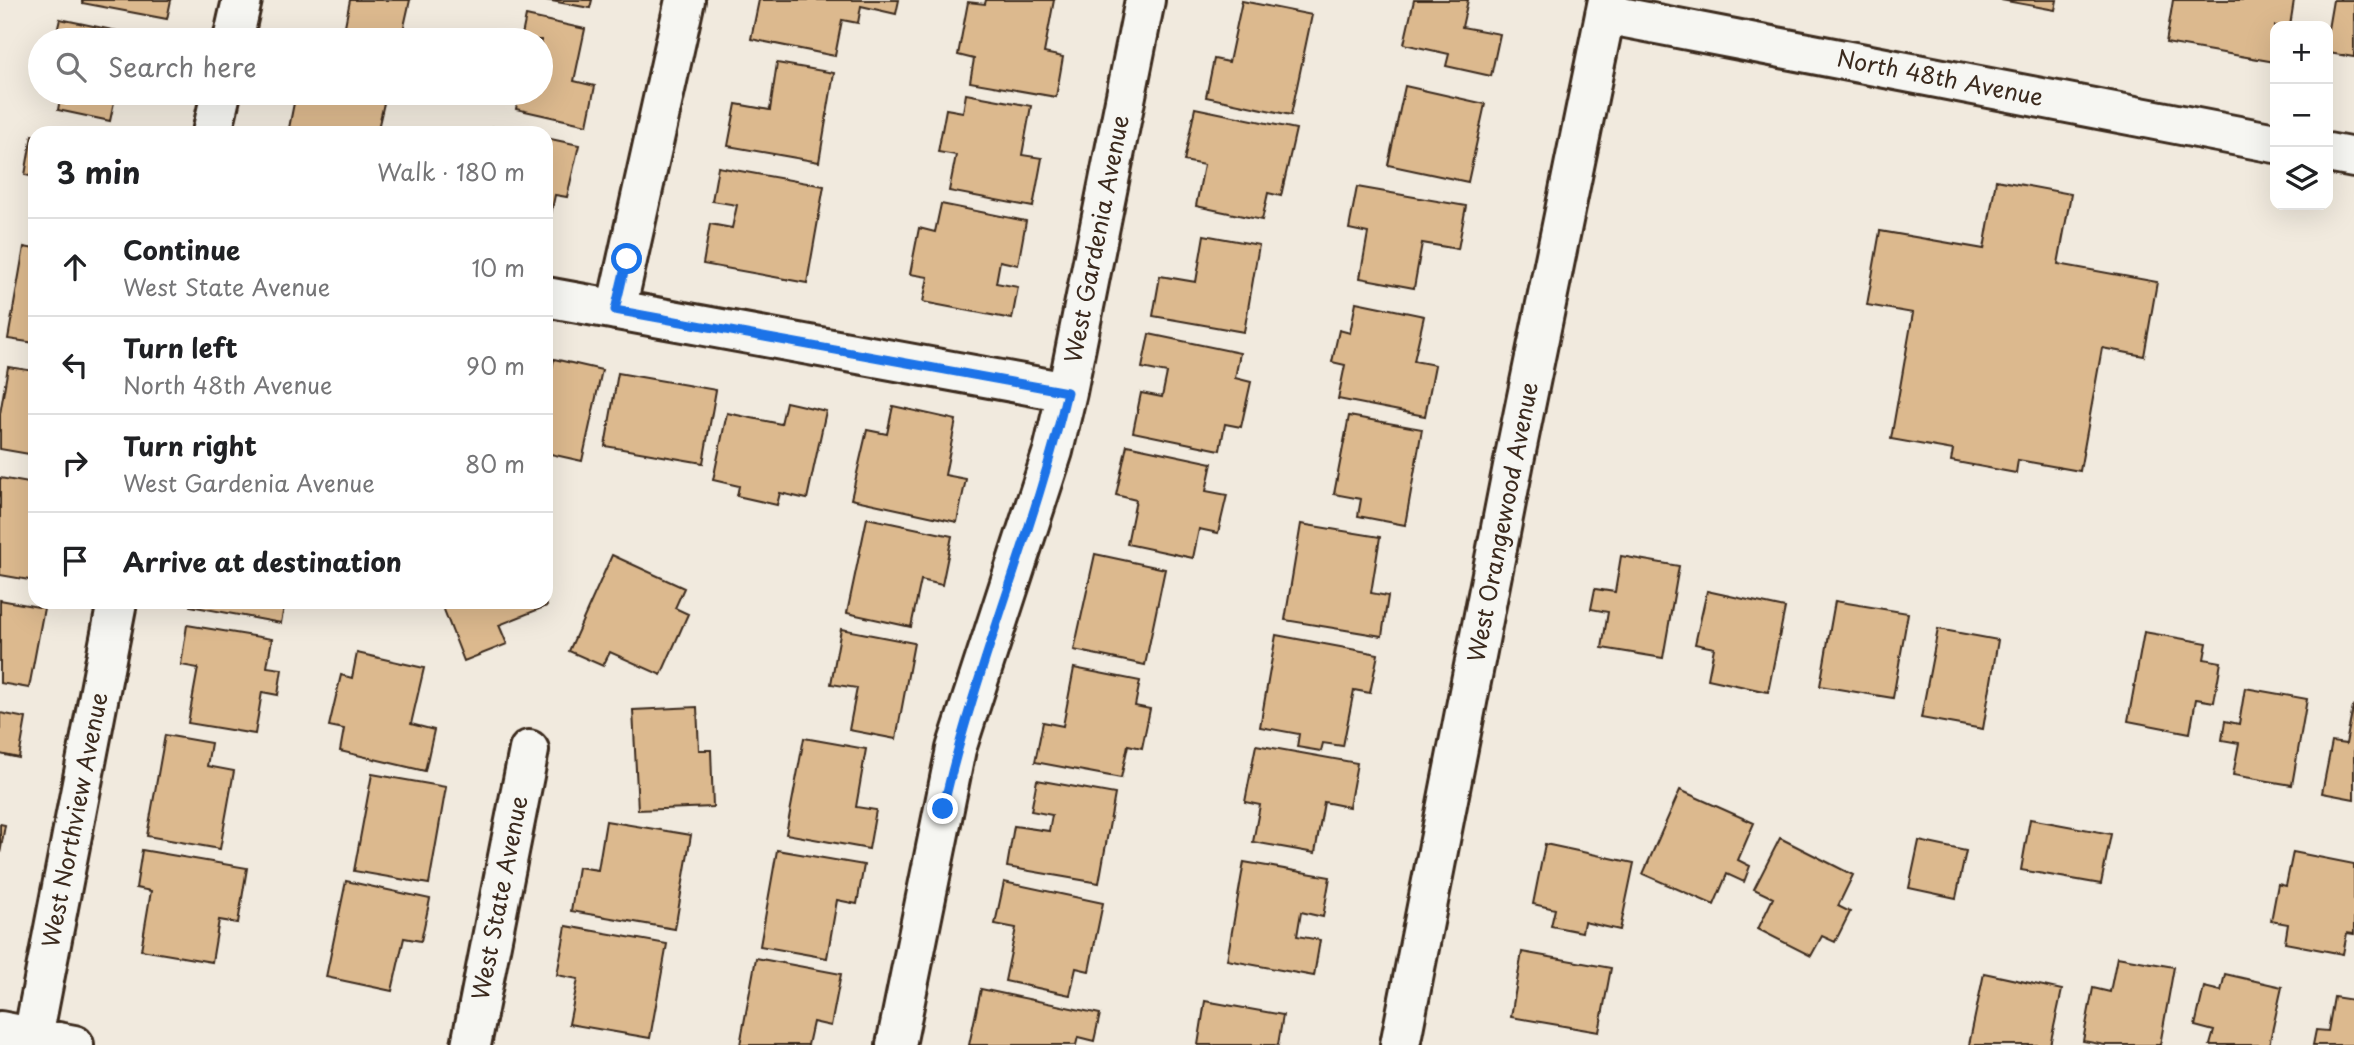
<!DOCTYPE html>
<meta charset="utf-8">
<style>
body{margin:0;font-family:"Playpen Sans",sans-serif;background:#f6f6f6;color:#202124}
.controls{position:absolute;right:21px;top:21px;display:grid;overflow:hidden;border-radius:14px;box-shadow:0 7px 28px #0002}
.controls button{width:63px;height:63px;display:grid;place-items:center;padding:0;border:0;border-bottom:2px solid #e0e0e0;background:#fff;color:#202124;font:35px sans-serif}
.stop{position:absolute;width:21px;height:21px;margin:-16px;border:5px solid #1a73e8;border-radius:50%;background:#fff}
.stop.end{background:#1a73e8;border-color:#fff;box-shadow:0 2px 7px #0008}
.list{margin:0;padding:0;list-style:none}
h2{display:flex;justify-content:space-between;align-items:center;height:91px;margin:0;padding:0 28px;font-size:30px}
h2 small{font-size:23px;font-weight:400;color:#757577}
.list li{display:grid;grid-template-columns:46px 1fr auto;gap:21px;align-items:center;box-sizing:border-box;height:98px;padding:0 28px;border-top:2px solid #e0e0e0}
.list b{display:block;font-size:26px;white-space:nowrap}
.list p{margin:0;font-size:23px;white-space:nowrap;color:#757577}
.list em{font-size:23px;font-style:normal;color:#757577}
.icon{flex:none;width:38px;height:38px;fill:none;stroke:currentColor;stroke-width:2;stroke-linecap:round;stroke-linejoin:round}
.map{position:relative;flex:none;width:2354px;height:1045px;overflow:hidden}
.search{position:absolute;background:#fff;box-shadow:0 7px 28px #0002;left:28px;top:28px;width:525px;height:77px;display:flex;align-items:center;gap:18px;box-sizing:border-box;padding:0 24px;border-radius:38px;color:#757577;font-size:26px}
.panel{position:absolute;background:#fff;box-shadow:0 7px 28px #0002;left:28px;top:126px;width:525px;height:483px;border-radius:21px}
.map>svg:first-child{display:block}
</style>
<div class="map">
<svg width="2354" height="1045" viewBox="0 0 2354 1045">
<rect width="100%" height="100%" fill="#f1eade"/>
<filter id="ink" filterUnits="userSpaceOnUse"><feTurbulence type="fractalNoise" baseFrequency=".0143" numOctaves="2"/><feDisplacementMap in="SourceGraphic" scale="14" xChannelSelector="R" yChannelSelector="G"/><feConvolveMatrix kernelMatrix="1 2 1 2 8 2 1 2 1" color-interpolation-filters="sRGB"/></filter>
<g filter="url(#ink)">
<path fill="#dcb98e" stroke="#3b2a1e" stroke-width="2" d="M82 0H171L167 19 82 3Z
M350 0H410L401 40H307L309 29 343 36Z
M546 0H592L590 8Z
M759 0H899L896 14 861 6 858 23 842 20 835 56 751 39Z
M986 0H1054L1044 53 1063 57 1056 97 970 82 974 59 958 55 968 2 985 4Z
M1414 0H1468L1462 27 1500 34 1491 76 1446 66 1449 54 1404 44Z
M2001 0H2057L2055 10Z
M2173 0H2294L2290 26H2275V62L2166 43Z
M2333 0H2354V57L2328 53V29Z
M1242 1 1312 15 1291 115 1206 97 1214 59 1229 62Z
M526 16 585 29 574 81 595 86 587 125 516 109 519 93H541V40H521Z
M60 19 160 40H55Z
M777 63 834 73 819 162 728 146 736 104 770 110Z
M1405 86 1485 104 1468 182 1388 165Z
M61 93H116L110 121 58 110Z
M296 93H335L384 103 377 133H288Z
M966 94 1031 106 1022 155 1042 158 1033 207 949 191 956 155 938 152 946 109 963 112Z
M1195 108 1296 129 1281 196 1268 193 1262 220 1196 206 1204 165 1184 161Z
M493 127 522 133H492Z
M32 135 35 136V177L25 175Z
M546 138 579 145 567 197 555 195 546 238Z
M718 167 824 186 807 283 703 264 710 224 732 228 737 205 712 201Z
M1996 180 2071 194 2058 264 2157 282 2144 356 2102 348 2080 471 2018 460 2016 473 1951 461 1953 450 1891 439 1913 313 1867 305 1880 231 1984 249Z
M1357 187 1466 206 1458 249 1422 243 1414 288 1360 278 1368 233 1349 229Z
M941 204 1026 221 1018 265 1000 261 996 283 1018 287 1012 319 923 302 928 277 910 274 919 228 935 232Z
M1204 235 1259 245 1244 332 1153 316 1160 276 1196 282Z
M24 247 35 249V343L8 339Z
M1356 302 1424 316 1414 361 1435 365 1425 416 1338 399 1345 365 1332 362 1339 330 1350 333Z
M1149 334 1240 353 1235 378 1251 382 1241 427 1225 424 1220 450 1133 432 1141 393 1162 397 1167 373 1142 368Z
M554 359 602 370 582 461 546 453V396Z
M8 367 35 371V455L0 449V414Z
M618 373 716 390 703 463 605 446Z
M786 402 826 411 807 499 780 493 777 505 737 496 739 486 713 480 727 413 781 424Z
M893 406 956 420 945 475 966 479 957 522 851 499 867 430 887 434Z
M1349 416 1422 429 1405 525 1358 516 1361 499 1334 494Z
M1127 445 1212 463 1206 491 1227 495 1218 533 1199 529 1193 558 1127 544 1136 500 1116 495Z
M0 478 35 484V581L0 575Z
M867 518 952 536 942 585 921 580 911 627 847 613Z
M1301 524 1380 537 1371 593 1388 596 1382 636 1285 620Z
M1095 554 1165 569 1145 665 1074 650Z
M612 555 684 588 675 608 688 614 661 675 610 652 603 666 569 651Z
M1621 556 1679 566 1663 658 1602 648 1608 612 1591 609 1595 589 1615 592Z
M1707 591 1785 608 1768 692 1708 679 1714 648 1695 644Z
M0 600 44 608 29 688 0 683Z
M1835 601 1908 613 1893 698 1820 686Z
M190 602H285L281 623 190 606Z
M441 602H546L547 606 499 625 507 644 464 661Z
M187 625 272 639 267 667 282 669 278 695 262 692 255 734 188 723 198 668 181 665Z
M841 629 914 643 896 739 849 730 857 688 831 684Z
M1938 629 1998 640 1983 729 1921 718Z
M2144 632 2207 643 2204 659 2221 662 2214 702 2196 699 2190 733 2128 721Z
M1276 635 1378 654 1370 693 1354 690 1343 746 1323 743 1321 751 1297 747 1299 734 1260 727Z
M357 653 424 668 411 724 434 730 425 771 340 751 344 729 329 726 341 675 352 678Z
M1074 668 1140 681 1135 706 1150 709 1142 748 1128 745 1121 778 1035 762 1043 722 1063 726Z
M2245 688 2307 699 2292 785 2233 775 2239 743 2222 740 2225 721 2239 724Z
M697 707 699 750H711L713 807 638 810 633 710Z
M2353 707 2354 708V799L2322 793 2332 742 2346 744Z
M0 713 26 718 19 758 0 754Z
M165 735 211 743 207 766 234 771 220 849 147 836Z
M804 738 866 749 856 807 876 810 869 849 786 834Z
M1256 745 1357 763 1349 807 1324 802 1315 853 1253 842 1260 805 1245 802Z
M372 774 446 787 429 884 354 871Z
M1037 780 1115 794 1099 883 1007 867 1014 826 1049 831 1052 815 1031 811Z
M1680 790 1754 823 1738 860 1750 866 1744 882 1727 874 1714 905 1643 874Z
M2030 819 2111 834 2101 884 2021 870Z
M606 821 691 835 675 929 571 911 578 867 598 870Z
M0 824 5 825 0 854Z
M1780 838 1853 875 1838 906 1850 912 1835 942 1822 936 1811 956 1758 929 1773 898 1754 889Z
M1919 841 1966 851 1956 898 1909 888Z
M1545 844 1634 863 1620 930 1584 922 1582 932 1551 926 1555 909 1533 904Z
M142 850 247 868 238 923 219 920 212 962 141 950 151 891 136 888Z
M777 850 864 865 857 904 837 900 827 958 760 946Z
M2293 852 2354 864V934L2347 933 2343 954 2285 943 2288 924 2271 921 2278 884 2286 886Z
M1244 862 1330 877 1323 917 1301 912 1297 936 1320 940 1314 976 1227 960Z
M346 881 430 899 421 941 404 938 392 991 326 977Z
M1004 882 1103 903 1089 971 1076 968 1070 995 1005 981 1016 928 995 924Z
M566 926 667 944 650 1038 569 1024 578 979 557 975Z
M1522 952 1611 968 1599 1032 1511 1017Z
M2117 957 2174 967 2160 1045H2105L2083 1041 2093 988 2110 992Z
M756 958 841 974 831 1026 813 1022 808 1045H740Z
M1984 973 2062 990 2050 1045H1969Z
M2225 974 2282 987 2269 1045H2210L2214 1031 2195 1026 2204 987 2221 991Z
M981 989 1100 1014 1094 1041 1078 1037 1076 1045H969Z
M2334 997 2354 1000V1045H2313L2316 1030 2328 1031Z
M1205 1001 1283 1015 1278 1045H1198Z"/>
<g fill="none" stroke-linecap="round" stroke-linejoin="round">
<g stroke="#3b2a1e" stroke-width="44">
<path id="minor" d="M1605 14 2275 143
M233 40 242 0
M212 133 221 93
M2328 153 2354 158
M546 297 1067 392
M616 310 685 0
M0 1031 74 1045
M33 1037 117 602
M471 1045 529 750
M896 1045 956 749 1053 451 1067 392 1145 0
M1400 1045 1517 446 1608 0"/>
</g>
<use href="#minor" stroke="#f6f6f2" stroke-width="38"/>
</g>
</g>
<g fill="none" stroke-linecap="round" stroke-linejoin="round" filter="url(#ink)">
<path stroke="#1a73e8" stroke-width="9" d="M627 259 615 310 1067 392C1034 533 975 667 943 809"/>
</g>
<g text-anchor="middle" stroke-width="6" stroke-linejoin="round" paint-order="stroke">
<g font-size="23" fill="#3b2a1e" stroke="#f6f6f2">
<text transform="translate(1940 78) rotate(11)" y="8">North 48th Avenue</text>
<text transform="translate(1097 239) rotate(-79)" y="8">West Gardenia Avenue</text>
<text transform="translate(1503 522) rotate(-79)" y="8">West Orangewood Avenue</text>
<text transform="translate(75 820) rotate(-79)" y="8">West Northview Avenue</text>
<text transform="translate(500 898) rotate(-79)" y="8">West State Avenue</text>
</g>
</g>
</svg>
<div class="controls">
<button>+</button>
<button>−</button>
<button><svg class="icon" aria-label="layers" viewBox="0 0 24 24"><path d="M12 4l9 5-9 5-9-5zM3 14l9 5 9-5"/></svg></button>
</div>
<div class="stop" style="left:627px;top:259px"></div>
<div class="stop end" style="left:943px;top:809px"></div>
<div class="search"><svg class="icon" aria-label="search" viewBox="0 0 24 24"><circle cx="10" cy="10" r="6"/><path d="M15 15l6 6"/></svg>Search here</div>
<section class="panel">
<h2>3 min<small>Walk · 180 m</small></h2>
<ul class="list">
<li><svg class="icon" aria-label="ahead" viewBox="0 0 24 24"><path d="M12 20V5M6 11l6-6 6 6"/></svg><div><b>Continue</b><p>West State Avenue</p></div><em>10 m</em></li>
<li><svg class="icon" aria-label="left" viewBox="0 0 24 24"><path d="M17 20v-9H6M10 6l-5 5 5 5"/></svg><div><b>Turn left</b><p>North 48th Avenue</p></div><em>90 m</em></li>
<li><svg class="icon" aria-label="right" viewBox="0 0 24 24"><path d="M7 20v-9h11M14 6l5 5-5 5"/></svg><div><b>Turn right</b><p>West Gardenia Avenue</p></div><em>80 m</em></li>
<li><svg class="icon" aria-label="arrive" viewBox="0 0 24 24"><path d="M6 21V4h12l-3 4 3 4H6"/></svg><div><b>Arrive at destination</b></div></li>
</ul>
</section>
</div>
